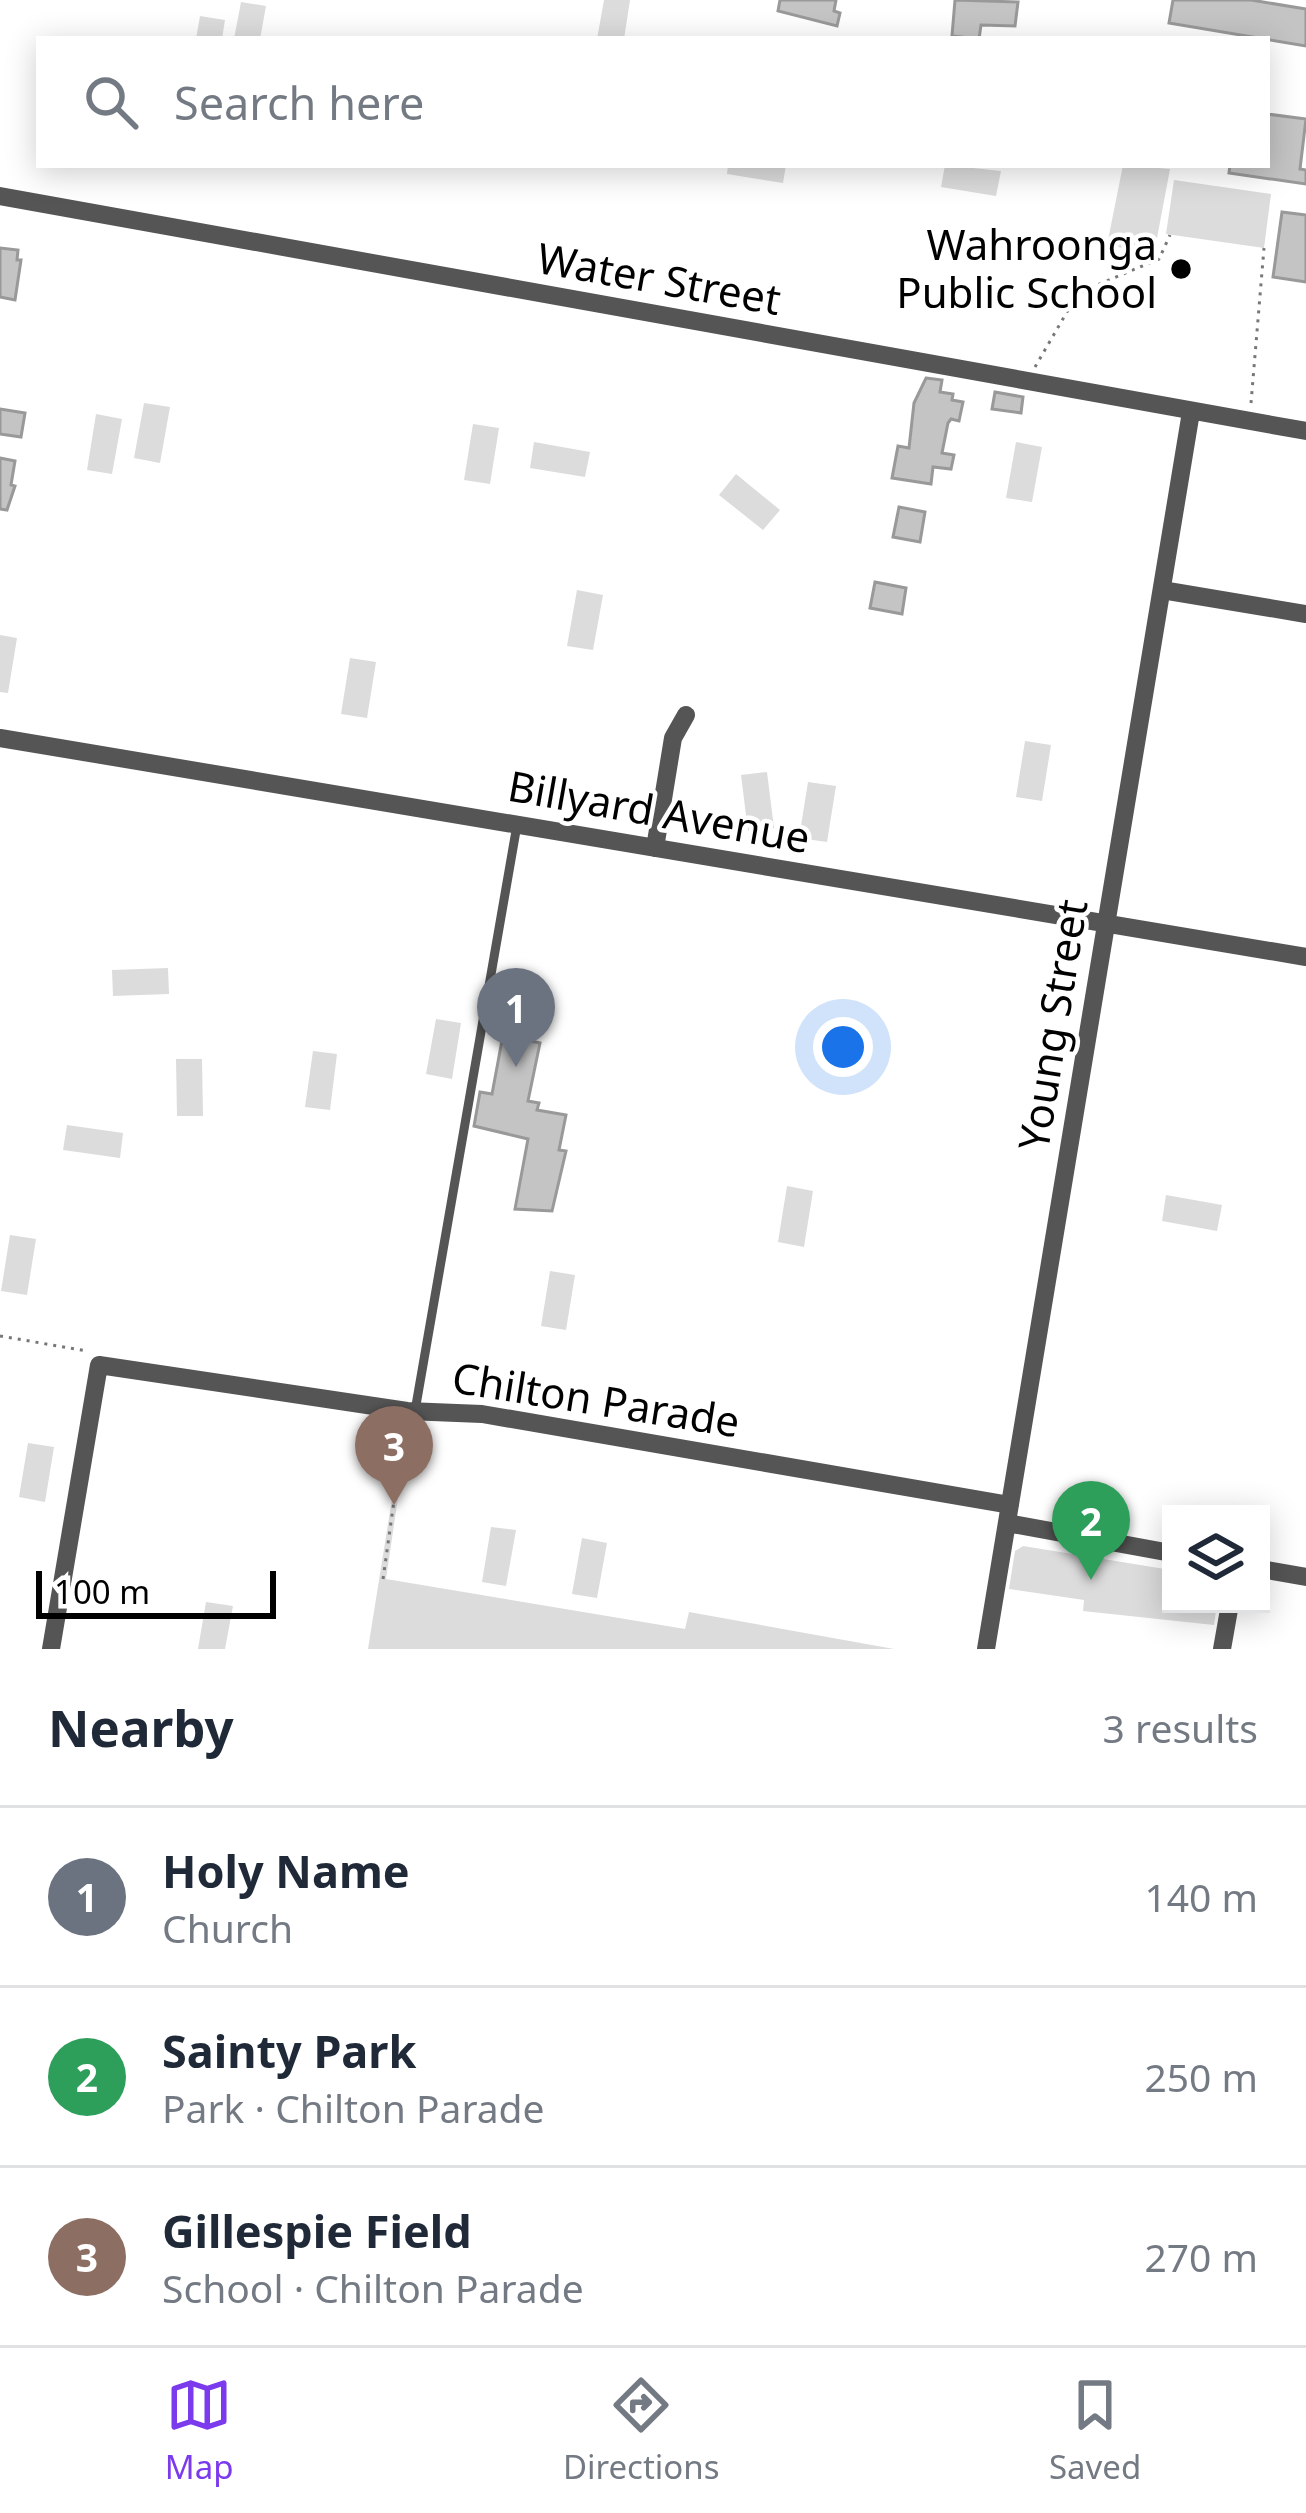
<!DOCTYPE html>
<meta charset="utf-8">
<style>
body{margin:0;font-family:"Noto Sans",sans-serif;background:#f2f2f3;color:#1f2937}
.controls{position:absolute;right:36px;bottom:36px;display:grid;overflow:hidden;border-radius:0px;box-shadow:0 6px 30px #0003}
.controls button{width:108px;height:108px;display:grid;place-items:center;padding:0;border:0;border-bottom:3px solid #e0e1e3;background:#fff;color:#1f2937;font:60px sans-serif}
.scale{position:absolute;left:36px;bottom:30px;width:240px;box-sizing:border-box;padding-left:12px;border:6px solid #000;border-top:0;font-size:33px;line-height:42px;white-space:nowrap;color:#000;-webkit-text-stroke:9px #fff;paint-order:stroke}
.you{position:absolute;left:843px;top:1047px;width:42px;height:42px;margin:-30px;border:9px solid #fff;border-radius:50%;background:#1a73e8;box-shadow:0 0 0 18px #1a73e833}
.badge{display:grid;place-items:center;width:78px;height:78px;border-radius:50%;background:#7c3aed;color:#fff;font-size:39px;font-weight:700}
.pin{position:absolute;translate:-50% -99px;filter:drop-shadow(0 3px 6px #0008)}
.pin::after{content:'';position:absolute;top:63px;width:42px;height:36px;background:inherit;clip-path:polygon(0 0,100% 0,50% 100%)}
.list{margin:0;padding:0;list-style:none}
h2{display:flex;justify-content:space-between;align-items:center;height:156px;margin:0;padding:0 48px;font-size:51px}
h2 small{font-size:39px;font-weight:400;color:#747a83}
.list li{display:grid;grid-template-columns:78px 1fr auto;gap:36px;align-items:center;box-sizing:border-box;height:180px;padding:0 48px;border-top:3px solid #e0e1e3}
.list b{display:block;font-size:45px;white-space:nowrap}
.list p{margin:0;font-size:39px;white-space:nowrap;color:#747a83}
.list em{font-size:39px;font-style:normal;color:#747a83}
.icon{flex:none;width:66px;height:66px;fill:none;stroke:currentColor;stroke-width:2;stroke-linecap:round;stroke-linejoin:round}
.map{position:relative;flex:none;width:1306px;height:1649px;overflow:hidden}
.search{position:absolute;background:#fff;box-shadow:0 6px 30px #0003;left:36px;right:36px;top:36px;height:132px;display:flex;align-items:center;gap:30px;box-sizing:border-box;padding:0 42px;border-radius:0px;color:#747a83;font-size:45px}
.sheet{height:696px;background:#fff}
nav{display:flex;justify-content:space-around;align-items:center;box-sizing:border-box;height:168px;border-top:3px solid #e0e1e3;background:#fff;font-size:33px;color:#747a83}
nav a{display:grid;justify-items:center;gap:6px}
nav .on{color:#7c3aed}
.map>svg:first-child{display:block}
</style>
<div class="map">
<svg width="1306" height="1649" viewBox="0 0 1306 1649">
<rect width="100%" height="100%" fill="#fff"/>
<path fill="#dcdcdc" d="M604 0H630L624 39H597Z
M241 2 266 6 260 39H234Z
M200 16 225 20 222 39H196Z
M728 165H786L783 183 727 174Z
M945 165 1001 171 996 196 941 187Z
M1123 165 1170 169 1154 254 1107 245Z
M1174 180 1271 194 1264 248 1166 234Z
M144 403 170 407 160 463 134 458Z
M96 414 122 419 112 474 87 470Z
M473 424 499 428 490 484 464 480Z
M534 442 590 452 585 477 530 468Z
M1016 442 1042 447 1032 502 1006 498Z
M736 474 780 510 763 530 719 495Z
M577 590 603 595 593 650 567 646Z
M0 635 17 638 8 693 0 692Z
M350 658 376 662 367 718 341 714Z
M1025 741 1051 745 1042 801 1016 797Z
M767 772 774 828 748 831 741 775Z
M808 782 836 786 827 842 799 838Z
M168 968 169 994 113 996 112 970Z
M436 1019 461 1023 452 1079 426 1074Z
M313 1051 337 1054 330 1110 305 1107Z
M176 1059H202L203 1116H177Z
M67 1125 123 1133 120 1158 63 1150Z
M787 1186 813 1191 804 1247 778 1242Z
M1166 1195 1222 1205 1217 1231 1162 1221Z
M10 1235 36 1239 27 1295 1 1291Z
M550 1271 575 1275 566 1330 541 1326Z
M403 1430H408L386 1579 685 1629 689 1612 894 1649H368Z
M28 1443 54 1447 45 1502 19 1497Z
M491 1527 516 1530 506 1586 482 1582Z
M582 1538 607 1543 597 1598 572 1594Z
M1023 1546 1171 1570V1604H1217L1214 1625 1083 1611 1084 1600 1009 1589 1015 1551Z
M206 1602 233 1606 225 1649H198Z"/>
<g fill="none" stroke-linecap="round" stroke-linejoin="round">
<path stroke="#a3a3a3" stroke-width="4.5" d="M1166 1563V1578L1171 1586"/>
</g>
<path fill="#c4c4c4" stroke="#999" stroke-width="3" d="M780 0H836L834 11 840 13 837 26 778 11Z
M955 0 1018 2 1015 26 981 25 979 39 952 36Z
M1173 0H1251L1306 9V46L1169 23Z
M1267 114 1306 119 1300 169 1306 170V184L1229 173 1230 165H1267Z
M1282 212 1306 215V282L1273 277Z
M0 248 18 250 17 260H21L15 300 0 297Z
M926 378 942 380 940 392 953 394 952 400 963 402 959 421 951 419 948 423 942 453 954 455 951 469 933 467 931 484 892 478 898 446 909 448 914 403Z
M995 392 1023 397 1021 413 992 409Z
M0 409 25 413 21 437 0 434Z
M0 458 15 461 11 485 15 486 7 510 0 509Z
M899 507 925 512 920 542 893 537Z
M875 582 906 588 902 614 870 608Z
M503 1035 540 1043 528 1101 539 1103 537 1110 566 1115 559 1150 566 1151 552 1211 515 1209 528 1139 474 1126 480 1092 492 1094Z"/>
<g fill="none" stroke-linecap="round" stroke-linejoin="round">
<path stroke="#777" stroke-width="3" stroke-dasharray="3 6" stroke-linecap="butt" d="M1035 367 1078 293 1159 259 1170 235
M1251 403 1264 248
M0 1336 87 1351
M383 1579 404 1430"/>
<path stroke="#555" stroke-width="9" d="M415 1411 517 825"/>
<path stroke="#555" stroke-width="18" d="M0 196 1306 431
M1162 590 1306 614
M0 738 1306 957
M655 848 673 738 686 715
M1007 1523 1171 1553
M1261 1569 1306 1577
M51 1649 99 1365 407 1411 482 1414 1010 1505
M986 1649 1191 412
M1222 1649 1230 1604"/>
</g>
<circle fill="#000" stroke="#fff" stroke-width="4.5" cx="1181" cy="269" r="12"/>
<g text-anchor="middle" stroke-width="9" stroke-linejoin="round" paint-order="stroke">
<g font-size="42" fill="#000" stroke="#fff" text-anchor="end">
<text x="1157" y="260">Wahroonga<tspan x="1157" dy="48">Public School</tspan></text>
</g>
<g font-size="42" fill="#000" stroke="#fff">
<text transform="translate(659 279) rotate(10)" y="15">Water Street</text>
<text transform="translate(659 812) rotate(10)" y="15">Billyard Avenue</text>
<text transform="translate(1053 1025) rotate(-81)" y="15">Young Street</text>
<text transform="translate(596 1400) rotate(9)" y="15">Chilton Parade</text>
</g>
</g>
</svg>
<div class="controls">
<button><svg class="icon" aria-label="layers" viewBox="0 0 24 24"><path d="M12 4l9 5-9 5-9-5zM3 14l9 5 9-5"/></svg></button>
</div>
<div class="scale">100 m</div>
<div class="you"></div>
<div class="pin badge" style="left:516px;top:1067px;background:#6b7280">1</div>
<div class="pin badge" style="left:1091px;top:1580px;background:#2e9e5b">2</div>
<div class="pin badge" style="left:394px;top:1505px;background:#8d6e63">3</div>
<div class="search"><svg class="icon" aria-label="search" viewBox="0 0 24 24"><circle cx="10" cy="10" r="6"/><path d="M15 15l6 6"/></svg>Search here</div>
</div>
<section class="sheet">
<h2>Nearby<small>3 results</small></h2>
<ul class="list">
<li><span class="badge" style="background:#6b7280">1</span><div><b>Holy Name</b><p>Church</p></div><em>140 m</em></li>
<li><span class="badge" style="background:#2e9e5b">2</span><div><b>Sainty Park</b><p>Park · Chilton Parade</p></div><em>250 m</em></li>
<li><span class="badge" style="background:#8d6e63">3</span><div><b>Gillespie Field</b><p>School · Chilton Parade</p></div><em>270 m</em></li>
</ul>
</section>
<nav>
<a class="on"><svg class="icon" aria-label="map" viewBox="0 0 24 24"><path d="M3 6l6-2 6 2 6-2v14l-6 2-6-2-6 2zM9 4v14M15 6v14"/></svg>Map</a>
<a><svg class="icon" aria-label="directions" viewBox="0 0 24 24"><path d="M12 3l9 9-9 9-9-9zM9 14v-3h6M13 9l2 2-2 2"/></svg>Directions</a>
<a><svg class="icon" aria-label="saved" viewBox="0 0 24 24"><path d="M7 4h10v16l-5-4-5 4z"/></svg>Saved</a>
</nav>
